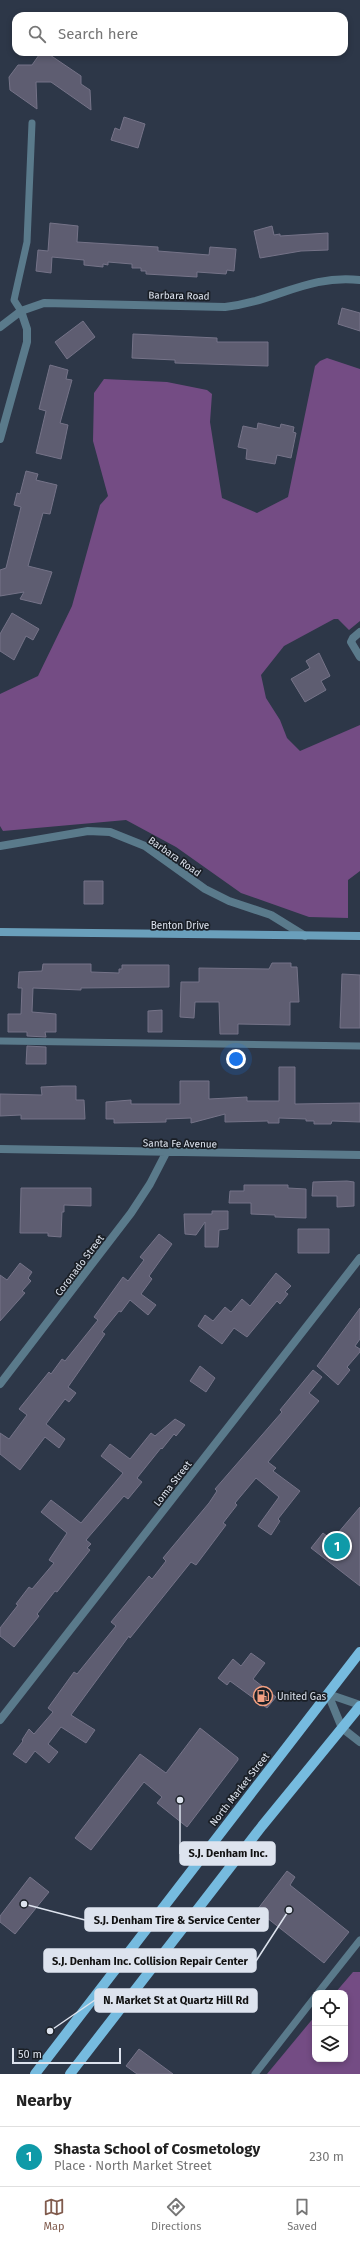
<!DOCTYPE html>
<meta charset="utf-8">
<style>
body{margin:0;font-family:"Fira Sans",sans-serif;background:#f6f6f6;color:#222}
.controls{position:absolute;right:12px;bottom:12px;display:grid;overflow:hidden;border-radius:8px;box-shadow:0 2px 6px #0003}
.controls button{width:36px;height:36px;display:grid;place-items:center;padding:0;border:0;border-bottom:1px solid #e0e0e0;background:#fff;color:#222;font:20px sans-serif}
.scale{position:absolute;left:12px;bottom:10px;width:109px;box-sizing:border-box;padding-left:4px;border:2px solid #dde3ee;border-top:0;font-size:11px;line-height:14px;white-space:nowrap;color:#dde3ee;-webkit-text-stroke:3px #1a1f26;paint-order:stroke}
.you{position:absolute;left:236px;top:1059px;width:14px;height:14px;margin:-10px;border:3px solid #fff;border-radius:50%;background:#1a73e8;box-shadow:0 0 0 6px #1a73e833}
.badge{display:grid;place-items:center;width:26px;height:26px;border-radius:50%;background:#805b4d;color:#fff;font-size:13px;font-weight:700}
.pin{position:absolute;translate:-50% -50%;border:2px solid #fff;box-shadow:0 1px 4px #0006}
.list{margin:0;padding:0;list-style:none}
h2{display:flex;justify-content:space-between;align-items:center;height:52px;margin:0;padding:0 16px;font-size:17px}
h2 small{font-size:13px;font-weight:400;color:#767676}
.list li{display:grid;grid-template-columns:26px 1fr auto;gap:12px;align-items:center;box-sizing:border-box;height:60px;padding:0 16px;border-top:1px solid #e0e0e0}
.list b{display:block;font-size:15px;white-space:nowrap}
.list p{margin:0;font-size:13px;white-space:nowrap;color:#767676}
.list em{font-size:13px;font-style:normal;color:#767676}
.icon{flex:none;width:22px;height:22px;fill:none;stroke:currentColor;stroke-width:2;stroke-linecap:round;stroke-linejoin:round}
.map{position:relative;flex:none;width:360px;height:2074px;overflow:hidden}
.search{position:absolute;background:#fff;box-shadow:0 2px 6px #0003;left:12px;right:12px;top:12px;height:44px;display:flex;align-items:center;gap:10px;box-sizing:border-box;padding:0 14px;border-radius:12px;color:#767676;font-size:15px}
.sheet{height:112px;background:#fff}
nav{display:flex;justify-content:space-around;align-items:center;box-sizing:border-box;height:56px;border-top:1px solid #e0e0e0;background:#fff;font-size:11px;color:#767676}
nav a{display:grid;justify-items:center;gap:2px}
nav .on{color:#805b4d}
.map>svg:first-child{display:block}
</style>
<div class="map">
<svg width="360" height="2074" viewBox="0 0 360 2074">
<rect width="100%" height="100%" fill="#2d3748"/>
<path fill="#744c84" d="M327 358 360 369V621L349 630 338 619H334L284 646 261 675 266 698 280 720 287 738 300 751 360 725V871L348 880V918L309 917 241 893 176 847 126 820 3 831 0 826V694L38 676 72 606 100 505 108 496 93 441 94 393 104 379 167 382 207 390 212 394 210 422 222 498 257 513 288 497 315 366 320 361Z
M353 1972H360V2074H267L315 2016V2059H345V1993H335Z"/>
<path fill="#5e5d71" stroke="#757388" d="M39 55H50L81 76V84L90 90 91 110 51 82H36L37 109 10 90 9 77 18 65H32Z
M124 117 145 124 138 148 111 140 115 128 120 130Z
M50 223 78 226 77 242 158 247V251L209 255 210 247 236 249 234 271 227 270 226 274 197 272V277L146 274V271H141V268H132V264L108 262V265L103 264V267L84 265V260L52 257 51 273 36 271 38 250 48 251Z
M272 226 274 235 280 234V236L328 233V250L301 251 260 258 254 231Z
M342 308 360 313V331L338 324Z
M83 321 95 337 67 359 55 342Z
M133 334 217 338V342H268V366L175 363V360L132 358Z
M50 365 68 370 66 379 72 380 60 423 68 425 61 459 36 453 46 411 39 409Z
M258 423 280 428 281 424 294 427 293 432 296 433 291 458 277 455 275 464 246 459 247 449 238 447 243 426 257 429Z
M26 471 38 474 36 480 57 485 50 514 43 513 28 566 52 572 41 604 20 599 24 592 0 596V570L6 568 21 507 14 505 17 493 20 494Z
M12 613 39 629 33 640 26 636 14 660 0 651V634Z
M319 653 330 676 321 681 326 690 305 702 291 679 310 668 306 661Z
M84 881H103V904H84Z
M272 963H291V967H297L299 1002H290V1025L238 1024V1034H220L219 1002H195L194 1018 180 1017 181 982H199V968L269 969Z
M43 964H91V972L119 973V969H122V965H169V987L81 988V990L33 988 32 1012 56 1014V1032H45L46 1037 27 1036V1032H8V1014H21L22 988H18L19 972 42 971Z
M342 974 360 975V1028H340Z
M162 1010V1032H148V1011Z
M27 1046 46 1047V1064H26Z
M279 1067H295V1104L360 1103V1122L332 1121 331 1124H314V1121H306V1119L279 1118V1123H268V1121L225 1122V1114L191 1123V1118L166 1119V1122L114 1123V1119H106V1102L131 1100V1104H180V1081H209V1099L247 1097V1101H279Z
M62 1086H76V1100H84L85 1119H21V1115L0 1116V1094L42 1095 41 1087Z
M347 1181 354 1182V1206L337 1207V1196H312L313 1182Z
M244 1185H288V1188L306 1189V1218L275 1217V1215L251 1214V1203H229L230 1191H244Z
M21 1188H91V1206L64 1205V1212H62L61 1237 48 1236V1233H20Z
M212 1211H228V1229L219 1230 218 1247H205V1222L196 1235 185 1234 184 1214H212Z
M298 1229H329V1253H298Z
M159 1234 172 1244 149 1276 152 1279 141 1294 156 1305 148 1315 130 1300 121 1312 119 1311 102 1332 105 1334 68 1387 76 1393 69 1402 65 1399 46 1424 65 1439 59 1448 45 1437 20 1470 0 1454V1433L9 1439 27 1415 19 1409 49 1372 51 1374 62 1359 65 1361 98 1320 94 1317 123 1277 128 1281 144 1260 140 1257Z
M20 1263 32 1272 28 1278 31 1281 22 1291 25 1293 0 1321V1275L7 1280Z
M276 1273 291 1286 285 1292 288 1294 280 1304 277 1301 247 1337 234 1328 222 1344 198 1326 205 1315 213 1321 225 1307 231 1312 242 1299 250 1306Z
M360 1308V1339L355 1346 360 1349V1352L347 1367 350 1370 338 1385 317 1366Z
M200 1366 215 1378 206 1392 190 1381Z
M313 1370 322 1377 309 1393 319 1401 268 1462 276 1468 273 1471 300 1491 278 1519 280 1521 271 1535 258 1526 279 1497 256 1478 235 1503 237 1505 223 1523 226 1525 196 1565 191 1562 130 1638 129 1636 71 1715 95 1730 86 1743 61 1727 48 1744 58 1752 49 1763 35 1751 26 1763 13 1754 23 1741 22 1740 29 1729 34 1734 53 1712 48 1708 74 1672 77 1674 116 1626 111 1622 149 1576 152 1579 166 1561 163 1558 209 1503 217 1491 215 1489 282 1412 280 1410Z
M175 1419 185 1425 176 1436 174 1434 162 1449 161 1448 137 1478 142 1482 128 1499 124 1496 86 1540 91 1544 87 1548 90 1550 57 1592 55 1591 37 1614 39 1616 14 1647 0 1636V1628L18 1605 16 1604 29 1587 32 1589 54 1563 49 1560 67 1533 41 1512 51 1500 81 1523 123 1473 101 1456 110 1444 130 1459 151 1433 155 1436Z
M360 1507V1586L311 1548 323 1533 332 1540Z
M251 1653 265 1663 253 1679 276 1697 267 1708 230 1681 227 1685 218 1678 233 1659 241 1666Z
M200 1728 238 1758V1760L187 1827 157 1803 162 1797 144 1782 91 1850 75 1838 140 1754 166 1773Z
M287 1871 295 1877 290 1885 349 1932 324 1963 257 1910Z
M30 1877 49 1892 15 1934 0 1922V1916Z
M139 2049 173 2074H137L126 2066Z"/>
<g fill="none" stroke-linecap="round" stroke-linejoin="round">
<path stroke="#5a7a8b" stroke-width="7" d="M21 311 14 300 27 242 32 123
M0 1041 360 1046
M318 1993 360 1940
M255 2074 315 1997"/>
<path stroke="#5a7a8b" stroke-width="8" d="M0 327 21 311 44 303 225 307C274 302 308 274 360 280
M0 439 27 342V329L21 311
M360 632 353 638 351 642 360 657
M0 846 88 831 110 832 145 846 205 889 229 901 271 915 305 936
M0 1149 360 1155
M0 1384 131 1213 150 1184 166 1153
M328 1694 342 1728 360 1742
M328 1694 360 1705
M0 1720 360 1258"/>
<path stroke="#6a9fbb" stroke-width="8" d="M0 932 360 936"/>
<path stroke="#76bbdf" stroke-width="10" d="M35 2074 360 1652
M70 2074 262 1826 360 1706"/>
</g>
<defs>
<g id="fuel-ring" transform="scale(1)"><circle r="9.5" fill="#1a1f26" stroke="#f3a082" stroke-width="1.5"/><path d="M-5.5-6h7V0h2V4h1.3V-2.5L3-4.5l.8-.8L6-3V5H2.5V1h-1V6h-7ZM-4.2-4.7v3.2H.2V-4.7Z" fill="#f3a082"/></g>
</defs>
<g fill-rule="evenodd">
<use href="#fuel-ring" x="263" y="1696"/>
</g>
<g text-anchor="middle" stroke-width="3.5" stroke-linejoin="round" paint-order="stroke">
<g font-size="10" fill="#dde3ee" stroke="#1a1f26">
<text transform="translate(179 295) rotate(1)" y="4">Barbara Road</text>
<text transform="translate(175 856) rotate(35)" y="4">Barbara Road</text>
<text x="180" y="929">Benton Drive</text>
<text transform="translate(180 1143) rotate(1)" y="4">Santa Fe Avenue</text>
<text transform="translate(79 1265) rotate(-53)" y="4">Coronado Street</text>
<text transform="translate(172 1483) rotate(-52)" y="4">Loma Street</text>
<text transform="translate(239 1789) rotate(-52)" y="4">North Market Street</text>
</g>
<g font-size="10" fill="#dde3ee" stroke="#1a1f26" text-anchor="start">
<text x="277" y="1700">United Gas</text>
</g>
</g>
<path fill="none" stroke="#dde3ee" stroke-width="1.5" d="M180 1800L180 1854M24 1904L85 1920M289 1910L256 1961M50 2031L95 2000"/>
<g fill="#dde3ee" stroke="#1a1f26" stroke-width="1.5">
<circle cx="180" cy="1800" r="4"/>
<circle cx="24" cy="1904" r="4"/>
<circle cx="289" cy="1910" r="4"/>
<circle cx="50" cy="2031" r="4"/>
</g>
<g fill="#dde3ee" stroke="#dde3ee" stroke-width="1.5">
<rect x="180" y="1842" width="95" height="23" rx="4"/>
<rect x="85" y="1908" width="183" height="23" rx="4"/>
<rect x="44" y="1949" width="212" height="23" rx="4"/>
<rect x="95" y="1989" width="162" height="23" rx="4"/>
</g>
<g font-size="11" text-anchor="middle" font-weight="bold" fill="#111">
<text x="228" y="1857">S.J. Denham Inc.</text>
<text x="177" y="1924">S.J. Denham Tire &amp; Service Center</text>
<text x="150" y="1965">S.J. Denham Inc. Collision Repair Center</text>
<text x="176" y="2004">N. Market St at Quartz Hill Rd</text>
</g>
</svg>
<div class="controls">
<button><svg class="icon" aria-label="locate" viewBox="0 0 24 24"><circle cx="12" cy="12" r="6"/><path d="M12 2v4M12 18v4M2 12h4M18 12h4"/></svg></button>
<button><svg class="icon" aria-label="layers" viewBox="0 0 24 24"><path d="M12 4l9 5-9 5-9-5zM3 14l9 5 9-5"/></svg></button>
</div>
<div class="scale">50 m</div>
<div class="you"></div>
<div class="pin badge" style="left:337px;top:1546px;background:#0f9aa8">1</div>
<div class="search"><svg class="icon" aria-label="search" viewBox="0 0 24 24"><circle cx="10" cy="10" r="6"/><path d="M15 15l6 6"/></svg>Search here</div>
</div>
<section class="sheet">
<h2>Nearby<small></small></h2>
<ul class="list">
<li><span class="badge" style="background:#0f9aa8">1</span><div><b>Shasta School of Cosmetology</b><p>Place · North Market Street</p></div><em>230 m</em></li>
</ul>
</section>
<nav>
<a class="on"><svg class="icon" aria-label="map" viewBox="0 0 24 24"><path d="M3 6l6-2 6 2 6-2v14l-6 2-6-2-6 2zM9 4v14M15 6v14"/></svg>Map</a>
<a><svg class="icon" aria-label="directions" viewBox="0 0 24 24"><path d="M12 3l9 9-9 9-9-9zM9 14v-3h6M13 9l2 2-2 2"/></svg>Directions</a>
<a><svg class="icon" aria-label="saved" viewBox="0 0 24 24"><path d="M7 4h10v16l-5-4-5 4z"/></svg>Saved</a>
</nav>
